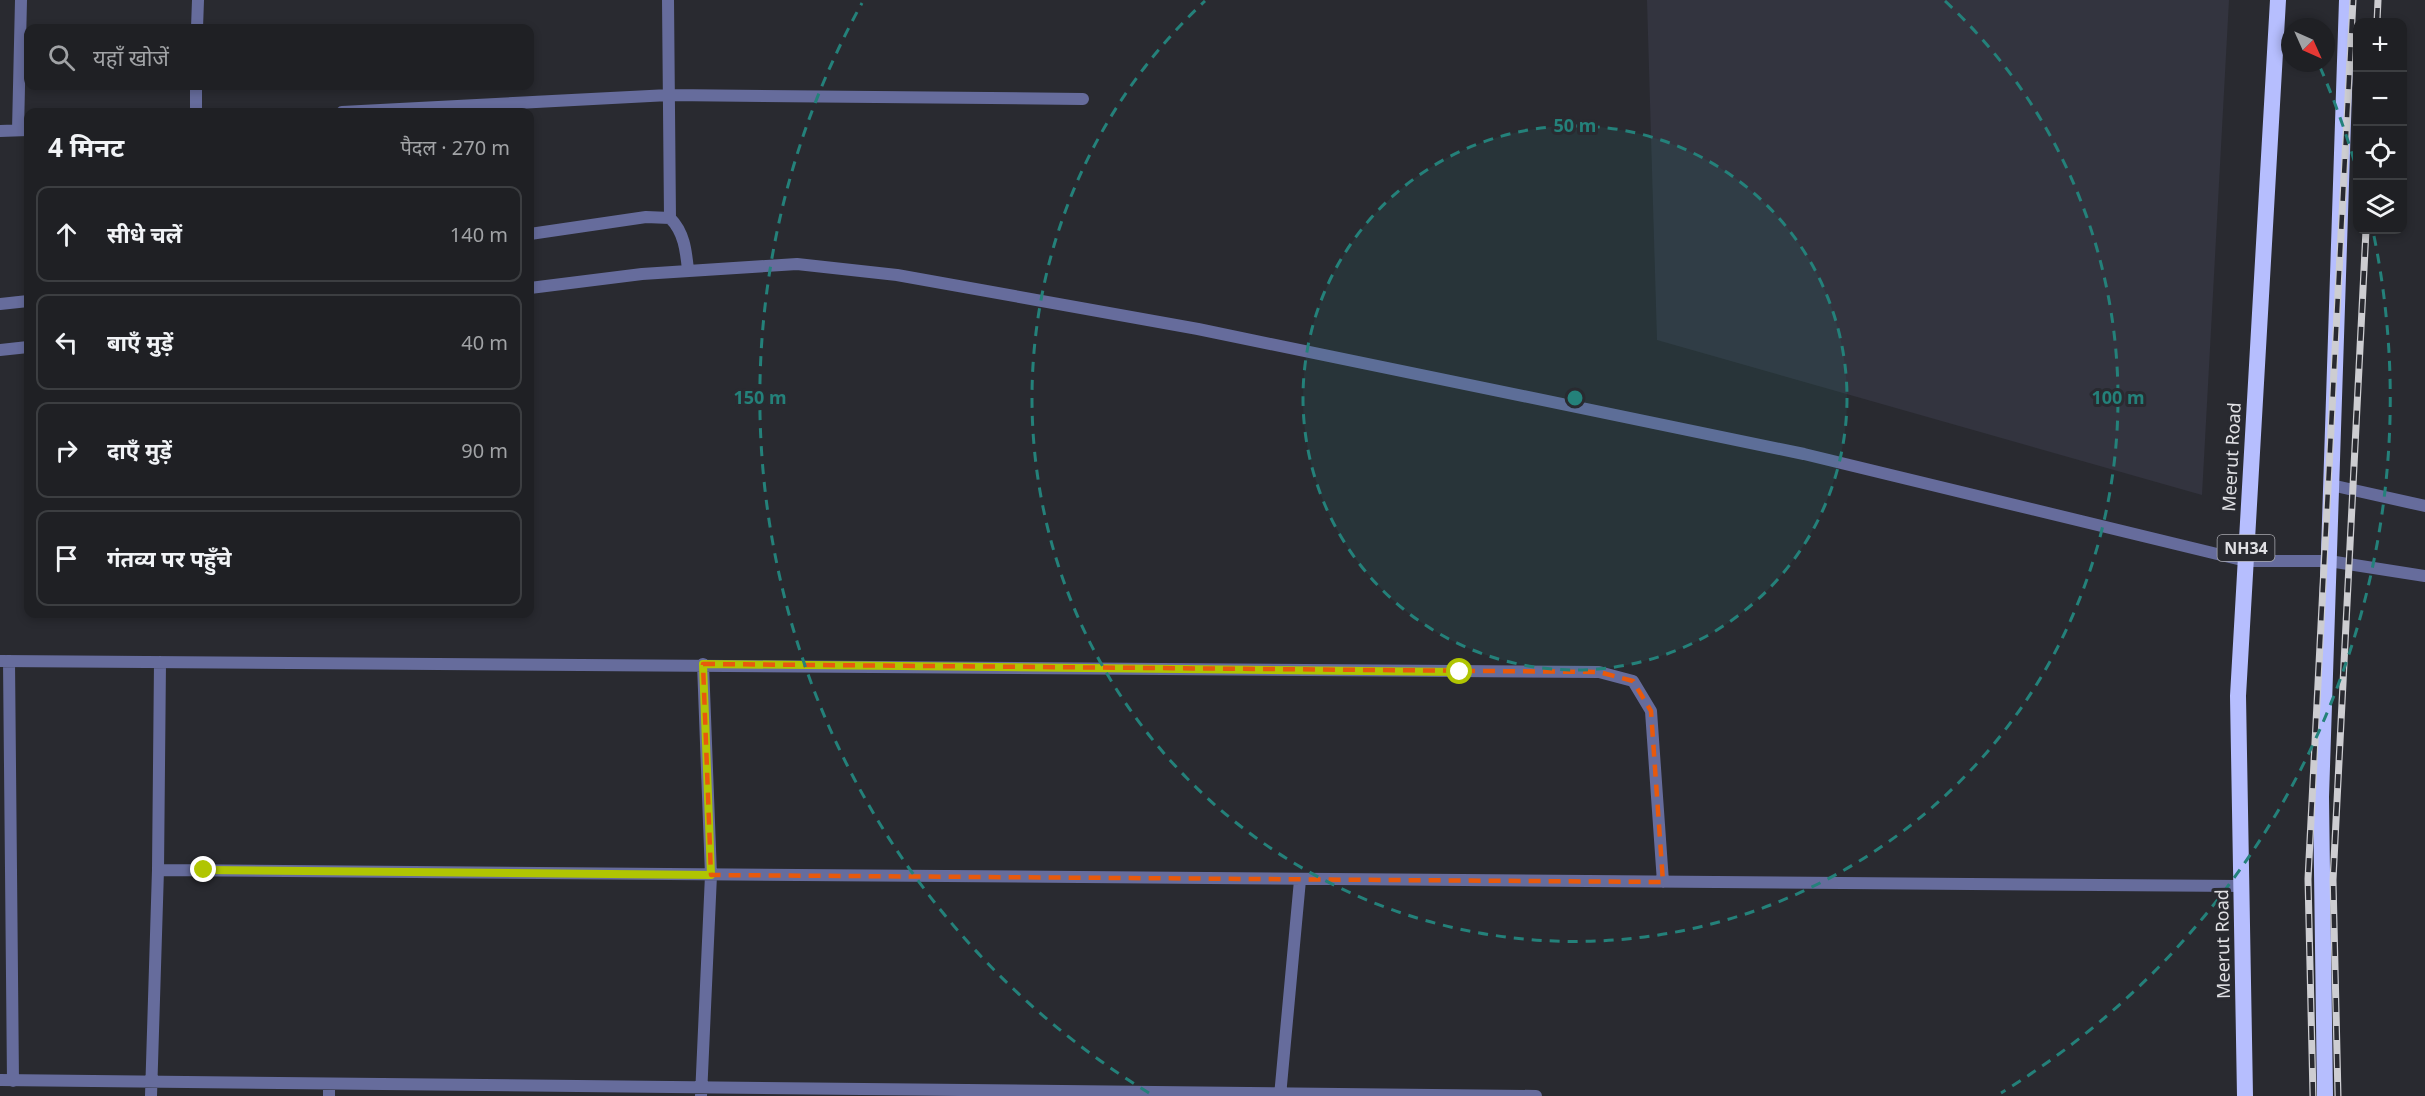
<!DOCTYPE html>
<html lang="hi">
<meta charset="utf-8">
<style>
body{margin:0;font-family:"Noto Sans","Noto Sans Devanagari",sans-serif;background:#27282c;color:#f1f3f6}
.controls{position:absolute;right:18px;top:18px;display:grid;overflow:hidden;border-radius:12px;box-shadow:0 3px 9px #0003}
.controls button{width:54px;height:54px;display:grid;place-items:center;padding:0;border:0;border-bottom:2px solid #3c3e41;background:#1f2024;color:#f1f3f6;font:30px sans-serif}
.compass{position:absolute;left:2281px;top:18px;width:54px;height:54px;border-radius:50%;background:#1f2024;box-shadow:0 3px 9px #0003;rotate:135deg}
.stop{position:absolute;width:18px;height:18px;margin:-14px;border:4px solid #b0c502;border-radius:50%;background:#fff}
.stop.end{background:#b0c502;border-color:#fff;box-shadow:0 2px 6px #0008}
.list{margin:0;padding:0;list-style:none}
h2{display:flex;justify-content:space-between;align-items:center;height:78px;margin:0;padding:0 24px;font-size:26px}
h2 small{font-size:20px;font-weight:400;color:#a1a3a6}
.list li{display:grid;grid-template-columns:39px 1fr auto;gap:18px;align-items:center;box-sizing:border-box;height:96px;margin:0 12px 12px;padding:0 12px;border:2px solid #3c3e41;border-radius:12px}
.list b{display:block;font-size:22px;white-space:nowrap}
.list em{font-size:20px;font-style:normal;color:#a1a3a6}
.icon{flex:none;width:33px;height:33px;fill:none;stroke:currentColor;stroke-width:2;stroke-linecap:round;stroke-linejoin:round}
.map{position:relative;flex:none;width:2425px;height:1096px;overflow:hidden}
.search{position:absolute;background:#1f2024;box-shadow:0 3px 9px #0003;left:24px;top:24px;width:510px;height:66px;display:flex;align-items:center;gap:15px;box-sizing:border-box;padding:0 21px;border-radius:12px;color:#a1a3a6;font-size:22px}
.panel{position:absolute;background:#1f2024;box-shadow:0 3px 9px #0003;left:24px;top:108px;width:510px;height:510px;border-radius:12px}
.map>svg:first-child{display:block}
</style>
<div class="map">
<svg width="2425" height="1096" viewBox="0 0 2425 1096">
<rect width="100%" height="100%" fill="#292a30"/>
<path fill="#33343f" d="M1647 0H2229L2202 495 1657 340Z"/>
<g fill="none" stroke-linecap="round" stroke-linejoin="round">
<path stroke="#666c9c" stroke-width="12" d="M668 0 670 218
M197 28 198 0
M196 112V86
M342 112 669 95 1083 99
M18 130 21 0
M0 131 28 130
M530 234 646 217 670 218C684 232 686 250 688 270
M530 288 642 274 797 264 897 275 1198 329 1804 454 2246 561
M0 304 28 301
M0 350 28 347
M2331 485 2425 506
M0 661 1599 672 1633 681 1651 711 1663 882
M9 661 13 1081
M158 870 2241 886
M0 1080 1536 1096
M151 1096 158 870 160 662
M329 1096V1084
M701 1096 711 875 703 664
M1280 1096 1300 880"/>
<path stroke="#666c9c" stroke-width="12" d="M2246 561H2329L2425 576"/>
<path stroke="#b6befe" stroke-width="16" d="M2245 1096 2238 696 2278 0
M2325 1096 2321 797 2347 0"/>
<g stroke="#cdcdd1" stroke-width="7">
<path id="rail" d="M2377 22 2378 0
M2313 1096 2308 879 2353 0
M2338 1096 2333 880 2366 230"/>
</g>
<use href="#rail" stroke="#292a30" stroke-width="4.5" stroke-dasharray="14" stroke-linecap="butt"/>
</g>
<g fill="none" stroke-linecap="round" stroke-linejoin="round">
<path stroke="#b0c502" stroke-width="8" d="M204 870 711 875 703 664 1460 672"/>
</g>
<path fill="none" stroke="#e8590c" stroke-width="4.5" stroke-dasharray="12 8" stroke-linejoin="round" d="M703 664 1599 672 1633 681 1651 711 1663 882 711 875Z"/>
<circle cx="1575" cy="398" r="272" fill="#24817a" fill-opacity=".12"/>
<g fill="none" stroke="#24817a" stroke-width="3" stroke-dasharray="10 8">
<circle cx="1575" cy="398" r="272"/>
<path d="M1945 1A543 543 0 1 1 1205 1"/>
<path d="M1149 1093A815 815 0 0 1 862 3M2320 67A815 815 0 0 1 2356 167M2374 236A815 815 0 0 1 2001 1093"/>
</g>
<g text-anchor="middle" stroke-width="6" stroke-linejoin="round" paint-order="stroke">
<rect fill="#292a30" stroke="#a9a9ae" stroke-width="1.5" x="2217.5" y="535" width="57" height="26" rx="4.5"/>
<g font-size="16" font-weight="bold" fill="#e0e0e4">
<text x="2246" y="554">NH34</text>
</g>
<g font-size="18" fill="#e0e0e4" stroke="#292a30">
<text transform="translate(2232 457) rotate(-87)" y="6">Meerut Road</text>
<text transform="translate(2223 944) rotate(-91)" y="6">Meerut Road</text>
</g>
</g>
<circle cx="1575" cy="398" r="9" fill="#24817a" stroke="#292a30" stroke-width="3"/>
<g font-size="18" text-anchor="middle" font-weight="bold" fill="#24817a" stroke="#292a30" stroke-width="6" stroke-linejoin="round" paint-order="stroke">
<text x="1575" y="132">50 m</text>
<text x="2118" y="404">100 m</text>
<text x="760" y="404">150 m</text>
</g>
</svg>
<div class="controls">
<button>+</button>
<button>−</button>
<button><svg class="icon" aria-label="locate" viewBox="0 0 24 24"><circle cx="12" cy="12" r="6"/><path d="M12 2v4M12 18v4M2 12h4M18 12h4"/></svg></button>
<button><svg class="icon" aria-label="layers" viewBox="0 0 24 24"><path d="M12 4l9 5-9 5-9-5zM3 14l9 5 9-5"/></svg></button>
</div>
<svg class="compass" viewBox="-18 -18 36 36"><path d="M0-13l5 13h-10z" fill="#e53935"/><path d="M0 13l5-13h-10z" fill="#a1a3a6"/></svg>
<div class="stop" style="left:1460px;top:672px"></div>
<div class="stop end" style="left:204px;top:870px"></div>
<div class="search"><svg class="icon" aria-label="search" viewBox="0 0 24 24"><circle cx="10" cy="10" r="6"/><path d="M15 15l6 6"/></svg>यहाँ खोजें</div>
<section class="panel">
<h2>4 मिनट<small>पैदल · 270 m</small></h2>
<ul class="list">
<li><svg class="icon" aria-label="ahead" viewBox="0 0 24 24"><path d="M12 20V5M6 11l6-6 6 6"/></svg><div><b>सीधे चलें</b></div><em>140 m</em></li>
<li><svg class="icon" aria-label="left" viewBox="0 0 24 24"><path d="M17 20v-9H6M10 6l-5 5 5 5"/></svg><div><b>बाएँ मुड़ें</b></div><em>40 m</em></li>
<li><svg class="icon" aria-label="right" viewBox="0 0 24 24"><path d="M7 20v-9h11M14 6l5 5-5 5"/></svg><div><b>दाएँ मुड़ें</b></div><em>90 m</em></li>
<li><svg class="icon" aria-label="arrive" viewBox="0 0 24 24"><path d="M6 21V4h12l-3 4 3 4H6"/></svg><div><b>गंतव्य पर पहुँचे</b></div></li>
</ul>
</section>
</div>
